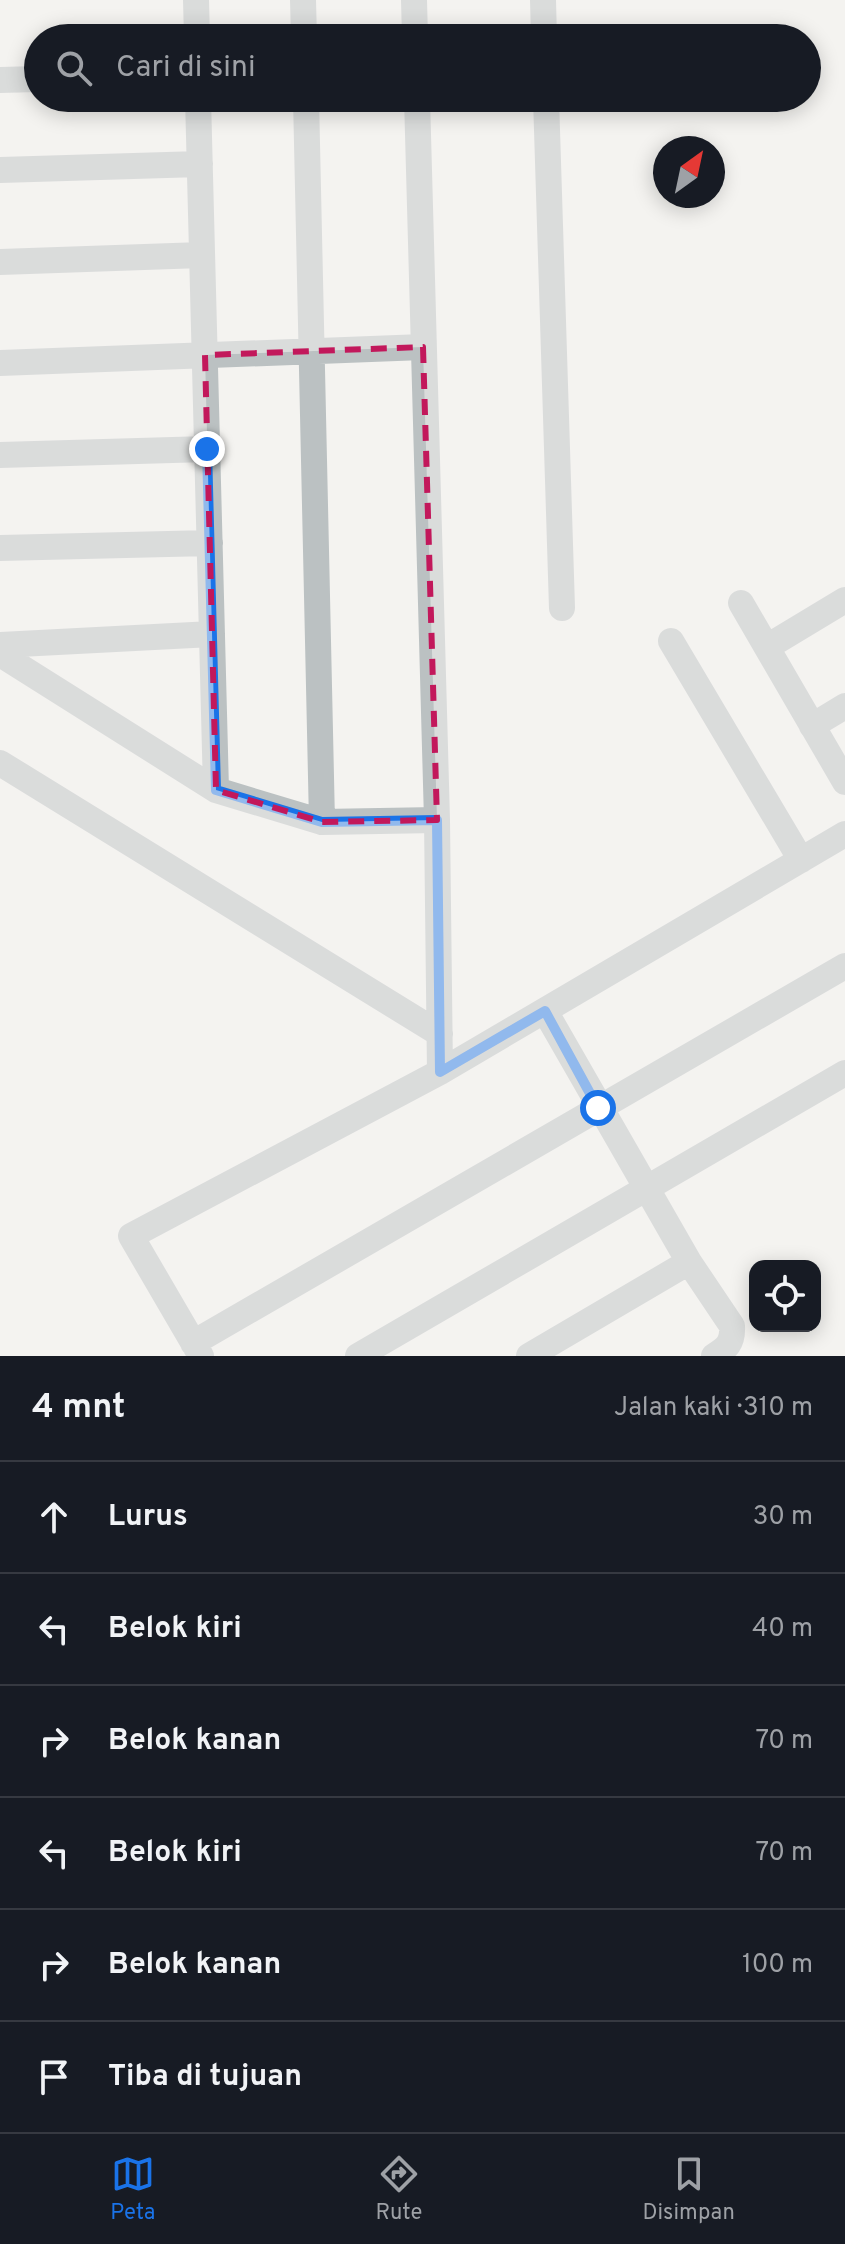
<!DOCTYPE html>
<html lang="id">
<meta charset="utf-8">
<style>
body{margin:0;font-family:Overpass,sans-serif;background:#242831;color:#f1f3f6}
.controls{position:absolute;right:24px;bottom:24px;display:grid;overflow:hidden;border-radius:16px;box-shadow:0 4px 20px #0003}
.controls button{width:72px;height:72px;display:grid;place-items:center;padding:0;border:0;border-bottom:2px solid #363941;background:#171b24;color:#f1f3f6;font:40px sans-serif}
.compass{position:absolute;left:653px;top:136px;width:72px;height:72px;border-radius:50%;background:#171b24;box-shadow:0 4px 20px #0003;rotate:33deg}
.stop{position:absolute;width:24px;height:24px;margin:-18px;border:6px solid #1a73e8;border-radius:50%;background:#fff}
.stop.end{background:#1a73e8;border-color:#fff;box-shadow:0 2px 8px #0008}
.list{margin:0;padding:0;list-style:none}
h2{display:flex;justify-content:space-between;align-items:center;height:104px;margin:0;padding:0 32px;font-size:34px}
h2 small{font-size:26px;font-weight:400;color:#9ea1a6}
.list li{display:grid;grid-template-columns:52px 1fr auto;gap:24px;align-items:center;box-sizing:border-box;height:112px;padding:0 32px;border-top:2px solid #363941}
.list b{display:block;font-size:30px;white-space:nowrap}
.list em{font-size:26px;font-style:normal;color:#9ea1a6}
.icon{flex:none;width:44px;height:44px;fill:none;stroke:currentColor;stroke-width:2;stroke-linecap:round;stroke-linejoin:round}
.map{position:relative;flex:none;width:845px;height:1356px;overflow:hidden}
.search{position:absolute;background:#171b24;box-shadow:0 4px 20px #0003;left:24px;right:24px;top:24px;height:88px;display:flex;align-items:center;gap:20px;box-sizing:border-box;padding:0 28px;border-radius:44px;color:#9ea1a6;font-size:30px}
.sheet{height:776px;background:#171b24}
nav{display:flex;justify-content:space-around;align-items:center;box-sizing:border-box;height:112px;border-top:2px solid #363941;background:#171b24;font-size:22px;color:#9ea1a6}
nav a{display:grid;justify-items:center;gap:4px}
nav .on{color:#1a73e8}
.map>svg:first-child{display:block}
</style>
<div class="map">
<svg width="845" height="1356" viewBox="0 0 845 1356">
<rect width="100%" height="100%" fill="#f4f3f0"/>
<g fill="none" stroke-linecap="round" stroke-linejoin="round">
<path stroke="#bbc1c2" stroke-width="26" d="M196 0 197 38
M303 0 304 38
M414 0 415 38
M543 0 544 38
M0 80 38 79
M198 98 216 790
M306 98 322 822
M417 98 437 820 440 1072
M546 98 562 608
M0 170 200 164
M0 262 202 255
M0 363 423 347
M0 455 207 449
M0 548 210 543
M741 603 845 782
M671 641 801 860
M0 645 212 634
M767 647 845 600
M0 654 216 790 322 822 437 820
M812 726 845 706
M0 763 440 1034
M545 1011 689 1262 732 1326C733 1343 727 1348 714 1356
M193 1343 845 966
M201 1356 131 1236 440 1072 845 834
M358 1356 845 1073
M529 1356 689 1262"/>
</g>
<g fill="none" stroke-linecap="round" stroke-linejoin="round">
<path stroke="#1a73e8" stroke-width="10" d="M207 449 216 790 322 822 437 820 440 1072 545 1011 598 1108"/>
</g>
<path d="M0 0H845V1356H0ZM423 347 437 820 322 822 216 790 205 355Z" fill="#f4f3f0" fill-opacity=".55" fill-rule="evenodd"/>
<path fill="none" stroke="#c2185b" stroke-width="6" stroke-dasharray="16 10" stroke-linejoin="round" d="M423 347 437 820 322 822 216 790 205 355Z"/>
</svg>
<div class="controls">
<button><svg class="icon" aria-label="locate" viewBox="0 0 24 24"><circle cx="12" cy="12" r="6"/><path d="M12 2v4M12 18v4M2 12h4M18 12h4"/></svg></button>
</div>
<svg class="compass" viewBox="-18 -18 36 36"><path d="M0-13l5 13h-10z" fill="#e53935"/><path d="M0 13l5-13h-10z" fill="#9ea1a6"/></svg>
<div class="stop" style="left:598px;top:1108px"></div>
<div class="stop end" style="left:207px;top:449px"></div>
<div class="search"><svg class="icon" aria-label="search" viewBox="0 0 24 24"><circle cx="10" cy="10" r="6"/><path d="M15 15l6 6"/></svg>Cari di sini</div>
</div>
<section class="sheet">
<h2>4 mnt<small>Jalan kaki · 310 m</small></h2>
<ul class="list">
<li><svg class="icon" aria-label="ahead" viewBox="0 0 24 24"><path d="M12 20V5M6 11l6-6 6 6"/></svg><div><b>Lurus</b></div><em>30 m</em></li>
<li><svg class="icon" aria-label="left" viewBox="0 0 24 24"><path d="M17 20v-9H6M10 6l-5 5 5 5"/></svg><div><b>Belok kiri</b></div><em>40 m</em></li>
<li><svg class="icon" aria-label="right" viewBox="0 0 24 24"><path d="M7 20v-9h11M14 6l5 5-5 5"/></svg><div><b>Belok kanan</b></div><em>70 m</em></li>
<li><svg class="icon" aria-label="left" viewBox="0 0 24 24"><path d="M17 20v-9H6M10 6l-5 5 5 5"/></svg><div><b>Belok kiri</b></div><em>70 m</em></li>
<li><svg class="icon" aria-label="right" viewBox="0 0 24 24"><path d="M7 20v-9h11M14 6l5 5-5 5"/></svg><div><b>Belok kanan</b></div><em>100 m</em></li>
<li><svg class="icon" aria-label="arrive" viewBox="0 0 24 24"><path d="M6 21V4h12l-3 4 3 4H6"/></svg><div><b>Tiba di tujuan</b></div></li>
</ul>
</section>
<nav>
<a class="on"><svg class="icon" aria-label="map" viewBox="0 0 24 24"><path d="M3 6l6-2 6 2 6-2v14l-6 2-6-2-6 2zM9 4v14M15 6v14"/></svg>Peta</a>
<a><svg class="icon" aria-label="directions" viewBox="0 0 24 24"><path d="M12 3l9 9-9 9-9-9zM9 14v-3h6M13 9l2 2-2 2"/></svg>Rute</a>
<a><svg class="icon" aria-label="saved" viewBox="0 0 24 24"><path d="M7 4h10v16l-5-4-5 4z"/></svg>Disimpan</a>
</nav>
